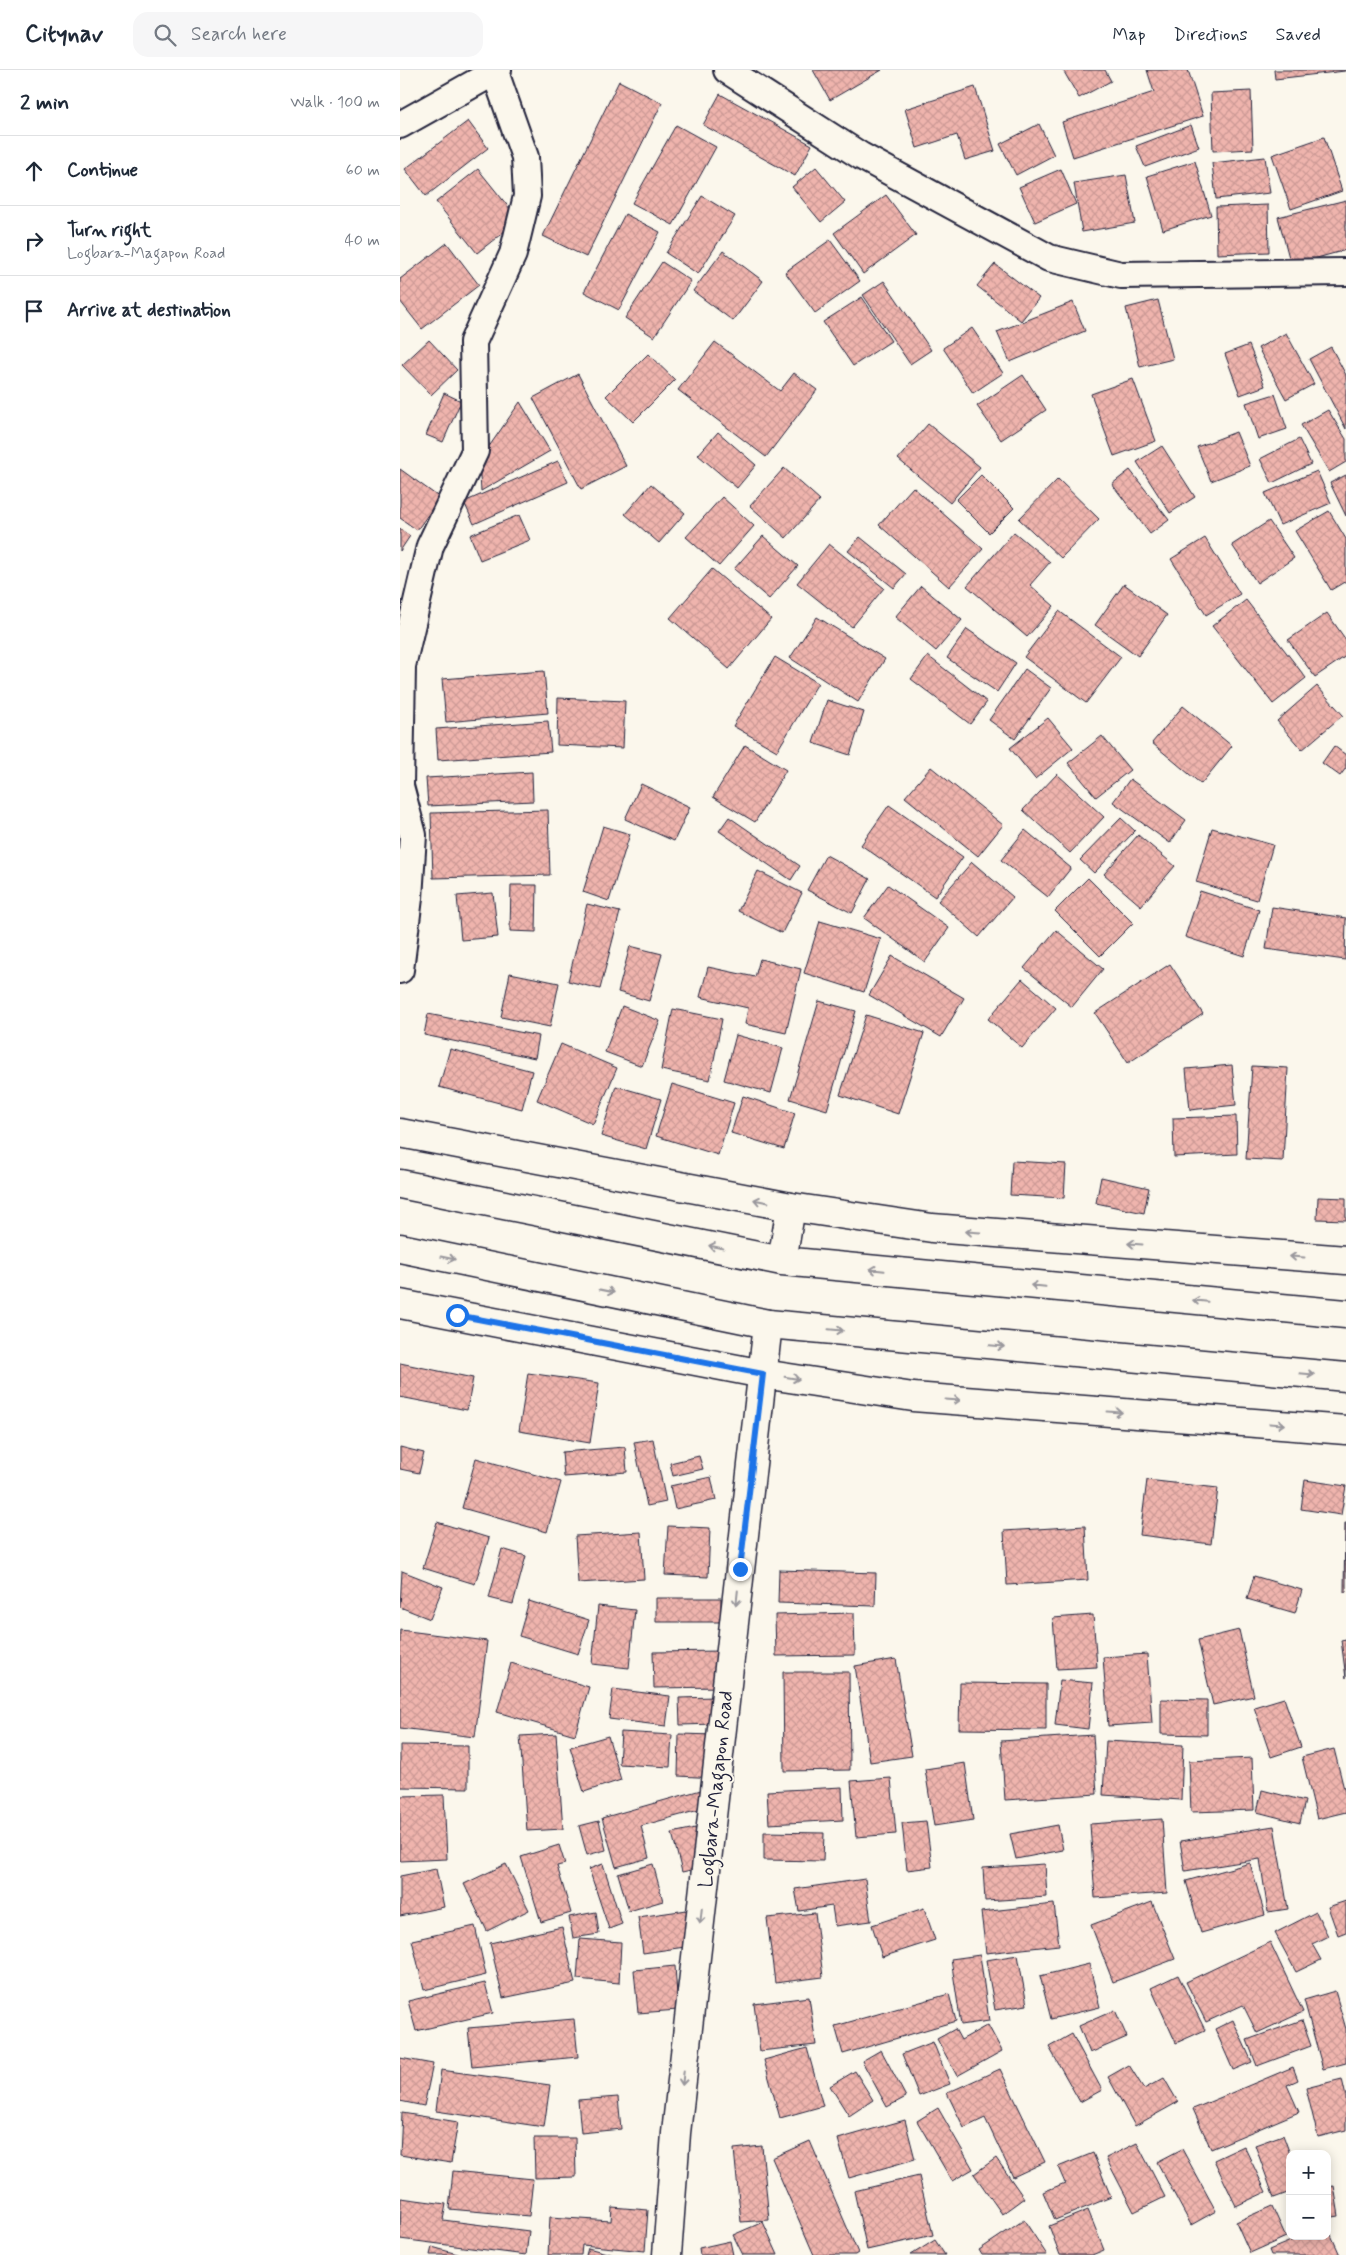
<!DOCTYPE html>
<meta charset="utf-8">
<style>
body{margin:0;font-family:Mynerve,sans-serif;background:#f6f6f7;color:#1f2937}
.controls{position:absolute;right:15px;bottom:15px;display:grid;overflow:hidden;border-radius:10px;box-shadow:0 2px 12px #0003}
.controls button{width:45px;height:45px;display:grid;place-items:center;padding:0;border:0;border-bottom:1px solid #e0e1e3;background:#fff;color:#1f2937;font:25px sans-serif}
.stop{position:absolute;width:15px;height:15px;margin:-11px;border:4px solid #1a73e8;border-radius:50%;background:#fff}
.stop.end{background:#1a73e8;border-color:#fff;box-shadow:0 1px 5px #0008}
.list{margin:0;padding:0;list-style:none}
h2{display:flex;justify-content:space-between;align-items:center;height:65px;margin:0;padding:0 20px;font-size:21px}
h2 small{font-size:16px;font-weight:400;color:#747a83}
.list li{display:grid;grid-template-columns:32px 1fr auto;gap:15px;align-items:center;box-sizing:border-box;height:70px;padding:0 20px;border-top:1px solid #e0e1e3}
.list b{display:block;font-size:19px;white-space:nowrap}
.list p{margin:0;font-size:16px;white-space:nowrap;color:#747a83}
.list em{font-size:16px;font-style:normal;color:#747a83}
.icon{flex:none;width:28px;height:28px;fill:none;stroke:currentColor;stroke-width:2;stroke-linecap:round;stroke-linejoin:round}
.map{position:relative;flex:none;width:946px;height:2185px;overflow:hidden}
header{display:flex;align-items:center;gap:30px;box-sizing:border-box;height:70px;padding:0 25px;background:#fff;border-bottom:1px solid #e0e1e3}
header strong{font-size:24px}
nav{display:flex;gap:28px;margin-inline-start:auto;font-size:18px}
.search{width:350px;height:45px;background:#f6f6f7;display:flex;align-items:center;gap:12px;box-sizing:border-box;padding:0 18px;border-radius:15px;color:#747a83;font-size:19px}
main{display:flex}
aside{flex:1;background:#fff}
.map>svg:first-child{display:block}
</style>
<header>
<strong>Citynav</strong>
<div class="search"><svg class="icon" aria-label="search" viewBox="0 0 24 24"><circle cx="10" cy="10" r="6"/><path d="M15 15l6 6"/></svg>Search here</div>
<nav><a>Map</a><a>Directions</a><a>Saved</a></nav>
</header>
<main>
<aside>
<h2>2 min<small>Walk · 100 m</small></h2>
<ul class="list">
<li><svg class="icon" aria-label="ahead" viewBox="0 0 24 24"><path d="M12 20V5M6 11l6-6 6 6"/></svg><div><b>Continue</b></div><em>60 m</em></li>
<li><svg class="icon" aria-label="right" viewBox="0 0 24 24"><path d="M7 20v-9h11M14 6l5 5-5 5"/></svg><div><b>Turn right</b><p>Logbara-Magapon Road</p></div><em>40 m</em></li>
<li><svg class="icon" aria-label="arrive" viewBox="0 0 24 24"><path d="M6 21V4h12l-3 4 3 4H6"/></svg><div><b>Arrive at destination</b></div></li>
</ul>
</aside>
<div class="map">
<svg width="946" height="2185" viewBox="0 0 946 2185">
<defs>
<pattern id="building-cross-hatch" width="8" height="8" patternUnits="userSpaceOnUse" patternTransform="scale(1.25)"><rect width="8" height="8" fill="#efb4ad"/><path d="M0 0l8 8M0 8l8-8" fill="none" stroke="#cd9a96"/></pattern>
</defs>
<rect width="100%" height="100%" fill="#fbf7ec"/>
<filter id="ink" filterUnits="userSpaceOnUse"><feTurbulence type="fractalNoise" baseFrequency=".02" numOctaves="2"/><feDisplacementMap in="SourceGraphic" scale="10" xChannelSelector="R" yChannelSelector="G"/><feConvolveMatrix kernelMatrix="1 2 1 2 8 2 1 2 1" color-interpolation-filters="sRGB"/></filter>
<g filter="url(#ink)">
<path fill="url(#building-cross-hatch)" stroke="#22223b" d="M413 0H482L430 30Z
M663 0H705L711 11 679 28Z
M747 0H788L803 46 673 87 662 52 754 22Z
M874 0H945V1L875 9Z
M219 11 262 33 186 187 143 166Z
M575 17 595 81 565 90 557 65 517 78 505 39Z
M851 21 853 79 813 81 811 23Z
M320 24 412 75 395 106 303 55Z
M68 51 88 78 26 126 5 99Z
M639 54 654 85 616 105 600 74Z
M276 55 316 77 273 155 232 133Z
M791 55 799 77 745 97 736 76Z
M924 67 942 121 891 139 872 85Z
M865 87 870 123 816 129 812 93Z
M795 91 811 145 763 160 747 106Z
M416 97 445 132 421 152 392 117Z
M78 99 119 150 77 183 36 132Z
M661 99 676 134 635 152 619 117Z
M726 105 735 153 682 162 674 113Z
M486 125 516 165 463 204 434 163Z
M302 126 335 146 298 204 266 183Z
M946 130V180L891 195 878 147Z
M868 135 869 182 817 184 816 137Z
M225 144 260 162 219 240 184 222Z
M430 170 460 211 415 243 385 202Z
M47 173 79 215 22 259 0 231V209Z
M323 181 363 211 333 251 293 221Z
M262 192 291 211 254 267 225 248Z
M595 194 639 228 621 251 577 216Z
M484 211 531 280 510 294 463 225Z
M462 227 491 271 453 296 423 252Z
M758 230 773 289 740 297 726 238Z
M673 232 685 261 610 292 597 262Z
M572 258 603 303 573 323 543 278Z
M886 263 914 314 886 329 858 278Z
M29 270 57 300 31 325 2 295Z
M315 272 380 321 394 303 417 320 366 387 278 320Z
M849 275 865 316 840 325 825 284Z
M931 277 946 305V359L909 289Z
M248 284 275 310 233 352 206 326Z
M178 304 226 396 181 419 133 328Z
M623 305 646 340 601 370 577 336Z
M733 309 756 371 714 386 691 324Z
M44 323 61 331 43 372 26 365Z
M875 324 887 359 858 369 846 333Z
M120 332 150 381 81 421 79 391Z
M928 340 946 369V392L929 402 901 355Z
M528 354 580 397 550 433 498 389Z
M318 362 356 395 337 418 298 385Z
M836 362 850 396 811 411 797 377Z
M899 369 911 394 872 413 860 389Z
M762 376 795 427 770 443 737 392Z
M158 391 168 412 74 454 64 432Z
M384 398 420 430 386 468 350 436Z
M0 399 40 428 17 460 0 448Z
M730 400 769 450 750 464 712 414Z
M917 401 931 433 880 455 865 423Z
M581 405 614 438 589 463 556 430Z
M946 405V446L930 413Z
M658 409 699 449 661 488 619 449Z
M251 414 285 443 259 473 225 444Z
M513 417 583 479 549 517 479 455Z
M322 427 354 456 319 496 286 467Z
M929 441 946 469V511L931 520 895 461Z
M119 445 130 470 80 490 70 465Z
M869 451 894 488 857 513 832 475Z
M0 459 10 466 0 481Z
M614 462 650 492 630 515 654 536 627 567 567 516Z
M363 466 398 496 369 529 334 499Z
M460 467 506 504 494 518 448 481Z
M805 468 840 524 806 545 771 489Z
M429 474 484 518 452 557 397 513Z
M312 499 371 549 329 599 270 548Z
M724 514 767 545 738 586 695 555Z
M521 516 562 550 536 581 495 547Z
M846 530 906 608 873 634 812 556Z
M659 541 721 587 686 633 624 587Z
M927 543 946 570V586L915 607 888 570Z
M417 547 485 589 458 632 390 588Z
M567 559 616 593 597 622 547 588Z
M528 586 587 632 570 654 511 609Z
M375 587 418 613 377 681 333 656Z
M625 599 651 618 615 669 589 650Z
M144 601 148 643 46 652 42 609Z
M917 616 943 645 902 680 877 651Z
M158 628 225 631 223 678 157 675Z
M427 630 464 642 450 685 413 673Z
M783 636 832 676 801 714 752 673Z
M648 648 673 678 635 709 610 678Z
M148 651 151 682 38 690 36 659Z
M702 666 730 700 696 727 668 693Z
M345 675 386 700 355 752 313 727Z
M934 676 946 685V698L940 706 922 693Z
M531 697 603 755 578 786 505 727Z
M132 702 133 731 28 736 26 708Z
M657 704 704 747 670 783 623 740Z
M730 709 786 750 770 773 713 732Z
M241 714 290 737 274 771 225 749Z
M489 735 563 787 535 827 461 775Z
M148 740 150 805 33 808 31 743Z
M329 747 400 796 391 810 319 761Z
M721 748 735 761 694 803 680 790Z
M203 756 230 764 209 831 183 822Z
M812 758 873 775 857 830 796 812Z
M625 760 671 798 648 827 601 790Z
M738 765 775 796 741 836 704 804Z
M426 785 470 809 452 843 407 820Z
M572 792 613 827 579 867 538 831Z
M358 801 402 823 382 863 338 841Z
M688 808 733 853 700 886 655 841Z
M111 815H137L136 862 110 861Z
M488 815 549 858 525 892 464 848Z
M800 821 859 840 844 886 785 867Z
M93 823 98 867 61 870 57 826Z
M187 834 220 842 200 919 168 911Z
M872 837 946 848 945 890 866 879Z
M420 851 481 869 464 922 404 903Z
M656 860 703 899 672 937 624 898Z
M230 876 262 884 249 931 218 922Z
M492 886 564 928 541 967 469 925Z
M360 889 401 899 386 963 345 954 348 938 300 927 308 897 355 907Z
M770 894 803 944 728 993 695 943Z
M110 903 159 913 150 957 101 947Z
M622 909 656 938 622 978 588 949Z
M419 931 456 941 427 1040 390 1029Z
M222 936 260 951 242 996 205 982Z
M273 939 322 949 310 1010 261 1000Z
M28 944 139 966 135 988 24 965Z
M466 945 524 963 498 1044 440 1025Z
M336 965 383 978 371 1023 324 1010Z
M161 974 217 998 193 1054 137 1030Z
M50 979 132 1001 122 1039 39 1017Z
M832 995 836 1035 790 1040 786 999Z
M852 996 888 998 883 1091 846 1089Z
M272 1014 334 1033 318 1085 256 1066Z
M216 1016 261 1029 246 1079 201 1066Z
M343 1026 395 1043 384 1079 331 1063Z
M836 1046 837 1084 774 1087 773 1048Z
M612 1091 666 1094 664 1128 610 1125Z
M701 1107 749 1118 744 1143 696 1133Z
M918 1127 946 1128V1150L917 1149Z
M0 1293 73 1308 67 1340 0 1327Z
M128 1303 199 1313 190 1373 119 1361Z
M253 1369 266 1432 247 1436 234 1372Z
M0 1377 24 1383 19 1403 0 1399Z
M225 1377 227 1402 164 1407 162 1382Z
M299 1386 303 1399 273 1406 270 1393Z
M76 1388 161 1412 147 1462 62 1438Z
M311 1407 316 1430 275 1439 270 1416Z
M747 1410 818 1418 811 1474 740 1465Z
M905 1410 946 1416 941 1445 901 1439Z
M37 1452 89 1468 75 1514 23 1498Z
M945 1453H946V1522H944Z
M268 1456 310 1458 308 1507 265 1505Z
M685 1456 688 1510 607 1515 604 1461Z
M241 1462 244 1509 178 1513 175 1466Z
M102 1479 126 1486 113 1534 89 1528Z
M379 1500 476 1503 475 1536 378 1533Z
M2 1501 43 1517 30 1549 0 1537Z
M854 1506 902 1520 895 1543 847 1529Z
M256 1528H321V1552H256Z
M129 1531 189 1550 178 1584 119 1566Z
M198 1536 235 1540 229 1598 192 1594Z
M454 1543 455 1585 376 1586 375 1545Z
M693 1545 697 1597 657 1599 653 1548Z
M0 1560 87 1571 75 1667 0 1658Z
M839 1560 854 1626 813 1635 798 1570Z
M946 1569V1608L941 1570Z
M321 1581 322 1617 254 1618 253 1582Z
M747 1584 752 1653 708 1656 703 1587Z
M496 1589 512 1686 470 1692 455 1596Z
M111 1593 189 1617 175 1665 97 1642Z
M383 1602H449L450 1700 384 1701Z
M660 1610 693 1613 688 1659 655 1655Z
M560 1613 646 1614V1660L559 1659Z
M213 1619 270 1626 266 1656 209 1649Z
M315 1627 316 1654 280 1655 279 1628Z
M884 1628 901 1677 871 1687 854 1637Z
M761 1629 807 1630V1665L761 1664Z
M221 1662 272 1665 270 1697 219 1694Z
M156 1664 163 1759 127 1761 120 1666Z
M279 1664 317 1665 316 1708 278 1706Z
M693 1665 697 1724 605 1730 601 1671Z
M208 1666 221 1710 184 1722 170 1677Z
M706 1671 783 1675 781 1730 703 1725Z
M0 1675 68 1676V1718L0 1717Z
M934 1679 946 1727V1742L917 1749 902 1687Z
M852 1688 854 1740 791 1742 789 1691Z
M565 1693 573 1750 534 1756 525 1699Z
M491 1708 496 1764 456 1767 451 1711Z
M442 1717 443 1750 369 1754 367 1721Z
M301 1720 306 1738 241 1756 249 1788 216 1797 202 1748Z
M862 1720 905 1731 900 1753 857 1742Z
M44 1725 47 1789 0 1791V1726Z
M762 1749 767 1823 695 1828 690 1754Z
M199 1751 206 1780 187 1785 179 1756Z
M526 1751 532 1797 507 1800 502 1753Z
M658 1755 663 1780 616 1789 610 1764Z
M874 1756 888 1839 868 1842 860 1789 785 1801 780 1771Z
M295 1758 304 1797 282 1802 272 1763Z
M364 1762 424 1763 423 1791 364 1790Z
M159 1775 165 1794 157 1796 171 1843 141 1852 121 1787Z
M850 1793 865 1845 801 1863 786 1811Z
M106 1794 129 1840 87 1861 64 1814Z
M203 1794 222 1854 209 1859 189 1799Z
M253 1794 263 1831 229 1841 218 1804Z
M645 1794 647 1827 585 1831 583 1798Z
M36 1799 44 1837 0 1846V1806Z
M465 1809 471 1851 435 1856 432 1836 399 1841 395 1819Z
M946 1831V1862L938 1865 928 1837Z
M752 1832 775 1889 713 1912 691 1855Z
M654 1834 659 1875 586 1883 581 1842Z
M524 1838 535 1870 482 1887 472 1855Z
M287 1840 292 1876 243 1883 238 1847Z
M196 1842 199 1864 173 1868 169 1847Z
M916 1842 928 1866 912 1874 921 1890 896 1902 875 1863Z
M415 1843 423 1907 375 1913 367 1848Z
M75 1856 86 1905 24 1920 12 1870Z
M162 1857 175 1913 103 1928 90 1873Z
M180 1869 221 1872 219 1913 177 1909Z
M870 1872 903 1942 857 1963 843 1935 806 1952 786 1912Z
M580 1885 589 1951 561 1955 551 1889Z
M618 1885 627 1935 595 1940 586 1890Z
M689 1894 700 1937 651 1949 640 1906Z
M275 1896 278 1940 238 1943 234 1900Z
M778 1905 805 1960 776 1973 751 1918Z
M85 1913 93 1943 16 1961 8 1931Z
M935 1921 946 1959V1993L923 1999 904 1930Z
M549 1924 556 1951 443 1984 435 1956Z
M409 1927 416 1975 360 1981 354 1934Z
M715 1940 727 1967 690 1983 679 1956Z
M174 1949 178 1987 72 1997 68 1958Z
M833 1950 852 1992 833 2000 815 1959Z
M902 1950 911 1976 857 1996 847 1970Z
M588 1955 602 1981 557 2006 537 1969 555 1959 561 1970Z
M672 1964 702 2020 680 2032 649 1977Z
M533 1972 550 2014 519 2026 502 1984Z
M407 1978 423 2036 380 2048 364 1990Z
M481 1980 506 2027 487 2037 462 1991Z
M0 1988 33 1994 24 2036 0 2031Z
M729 1995 744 2019 764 2008 778 2032 735 2056 708 2007Z
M893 1997 898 2010 887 2015 899 2042 811 2079 793 2039Z
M600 1999 645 2092 613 2107 585 2048 564 2058 547 2023Z
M41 2000 150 2015 144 2057 36 2041Z
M455 2001 473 2030 449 2046 430 2016Z
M942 2009 946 2027V2060L918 2067 906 2018Z
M218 2027 221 2059 181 2063 178 2030Z
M538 2038 573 2099 552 2111 517 2051Z
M2 2043 58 2052 51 2093 0 2085Z
M505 2050 515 2089 449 2108 438 2069Z
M883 2065 890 2084V2122L874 2128 855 2075Z
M134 2068H175L176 2107 135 2108Z
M410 2071 458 2183 455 2185H414L372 2088Z
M737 2073 765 2127 734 2142 706 2088Z
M362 2076 369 2150 341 2152 334 2079Z
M844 2076 866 2122 836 2136 814 2090Z
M782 2079 816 2141 791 2155 757 2092Z
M693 2083 711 2127 655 2150 643 2122 665 2113 658 2097Z
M596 2088 624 2128 602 2144 574 2104Z
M53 2101 133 2109 129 2146 49 2139Z
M519 2106 533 2165 467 2180 454 2121Z
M934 2116 939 2146 927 2148V2117Z
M1 2128 46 2134 43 2150 129 2161 126 2185 0 2169Z
M872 2136 886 2167 850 2183 836 2152Z
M212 2137 248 2140 245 2181 182 2175 181 2185H148L150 2147 211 2151Z
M688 2140 704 2180 692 2185H660L649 2156Z
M624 2150 647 2185H582L579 2180Z
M363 2152 378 2185H343L333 2165Z
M927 2156 940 2185H871L869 2180 903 2166H927Z
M535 2170 545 2185H511Z
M330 2171 333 2185H300L299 2178Z
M32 2177 61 2185H30Z
M188 2178 214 2185H186Z"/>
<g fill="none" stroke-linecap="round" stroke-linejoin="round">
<g stroke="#22223b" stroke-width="30">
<path id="minor" d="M327 0 461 86 649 188 721 205 946 202
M0 55 98 0
M0 900 9 828 13 765 0 716 2 596 30 476 75 381 73 272 113 184 127 126 125 87 95 2"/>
</g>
<g stroke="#22223b" stroke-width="31">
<path id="tertiary" d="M0 1063 391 1137 532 1158 946 1190
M0 1234 363 1304 513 1327 946 1360
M267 2185 276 2063 368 1254"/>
</g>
<g stroke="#22223b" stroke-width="31">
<path id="trunk" d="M0 1114 382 1191 946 1244
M0 1178 368 1254 946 1307
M382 1191 391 1137"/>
</g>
<use href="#minor" stroke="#fbf7ec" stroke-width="26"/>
<use href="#tertiary" stroke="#fbf7ec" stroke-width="28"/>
<use href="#trunk" stroke="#fbf7ec" stroke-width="28"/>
</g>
<defs><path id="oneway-shaft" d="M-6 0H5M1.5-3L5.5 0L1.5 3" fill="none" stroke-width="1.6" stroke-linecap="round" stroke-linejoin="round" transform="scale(1.25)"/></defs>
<g stroke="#99979c">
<use href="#oneway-shaft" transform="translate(361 1131) rotate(-169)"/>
<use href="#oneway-shaft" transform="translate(573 1162) rotate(-176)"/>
<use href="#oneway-shaft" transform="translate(735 1174) rotate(-176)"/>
<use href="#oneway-shaft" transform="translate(316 1177) rotate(-169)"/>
<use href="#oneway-shaft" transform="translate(897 1187) rotate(-176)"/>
<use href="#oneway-shaft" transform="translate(48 1188) rotate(12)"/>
<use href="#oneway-shaft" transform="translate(477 1200) rotate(-174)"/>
<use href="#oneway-shaft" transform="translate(638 1216) rotate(-174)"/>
<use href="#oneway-shaft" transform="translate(207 1221) rotate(12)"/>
<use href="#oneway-shaft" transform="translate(800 1231) rotate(-174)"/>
<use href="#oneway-shaft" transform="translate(436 1260) rotate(5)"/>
<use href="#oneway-shaft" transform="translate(597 1276) rotate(5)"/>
<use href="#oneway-shaft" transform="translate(907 1304) rotate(5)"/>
<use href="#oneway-shaft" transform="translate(392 1308) rotate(9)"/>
<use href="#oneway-shaft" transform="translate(553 1330) rotate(4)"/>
<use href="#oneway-shaft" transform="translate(715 1342) rotate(4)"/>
<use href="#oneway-shaft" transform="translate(877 1354) rotate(4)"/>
<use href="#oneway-shaft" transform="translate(337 1528) rotate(96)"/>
<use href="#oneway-shaft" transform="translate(301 1846) rotate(96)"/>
<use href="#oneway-shaft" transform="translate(283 2008) rotate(96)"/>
</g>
</g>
<g fill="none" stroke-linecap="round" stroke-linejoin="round" filter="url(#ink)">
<path stroke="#1a73e8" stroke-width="6" d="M57 1245 363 1304 340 1499"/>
</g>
<g text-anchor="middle" stroke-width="4" stroke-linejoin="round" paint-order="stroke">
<g font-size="20" fill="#22223b" stroke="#fbf7ec">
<text transform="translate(315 1719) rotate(-84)" y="7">Logbara-Magapon Road</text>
</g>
</g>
</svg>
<div class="controls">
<button>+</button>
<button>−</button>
</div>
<div class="stop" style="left:57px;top:1245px"></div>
<div class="stop end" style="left:340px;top:1499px"></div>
</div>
</main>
